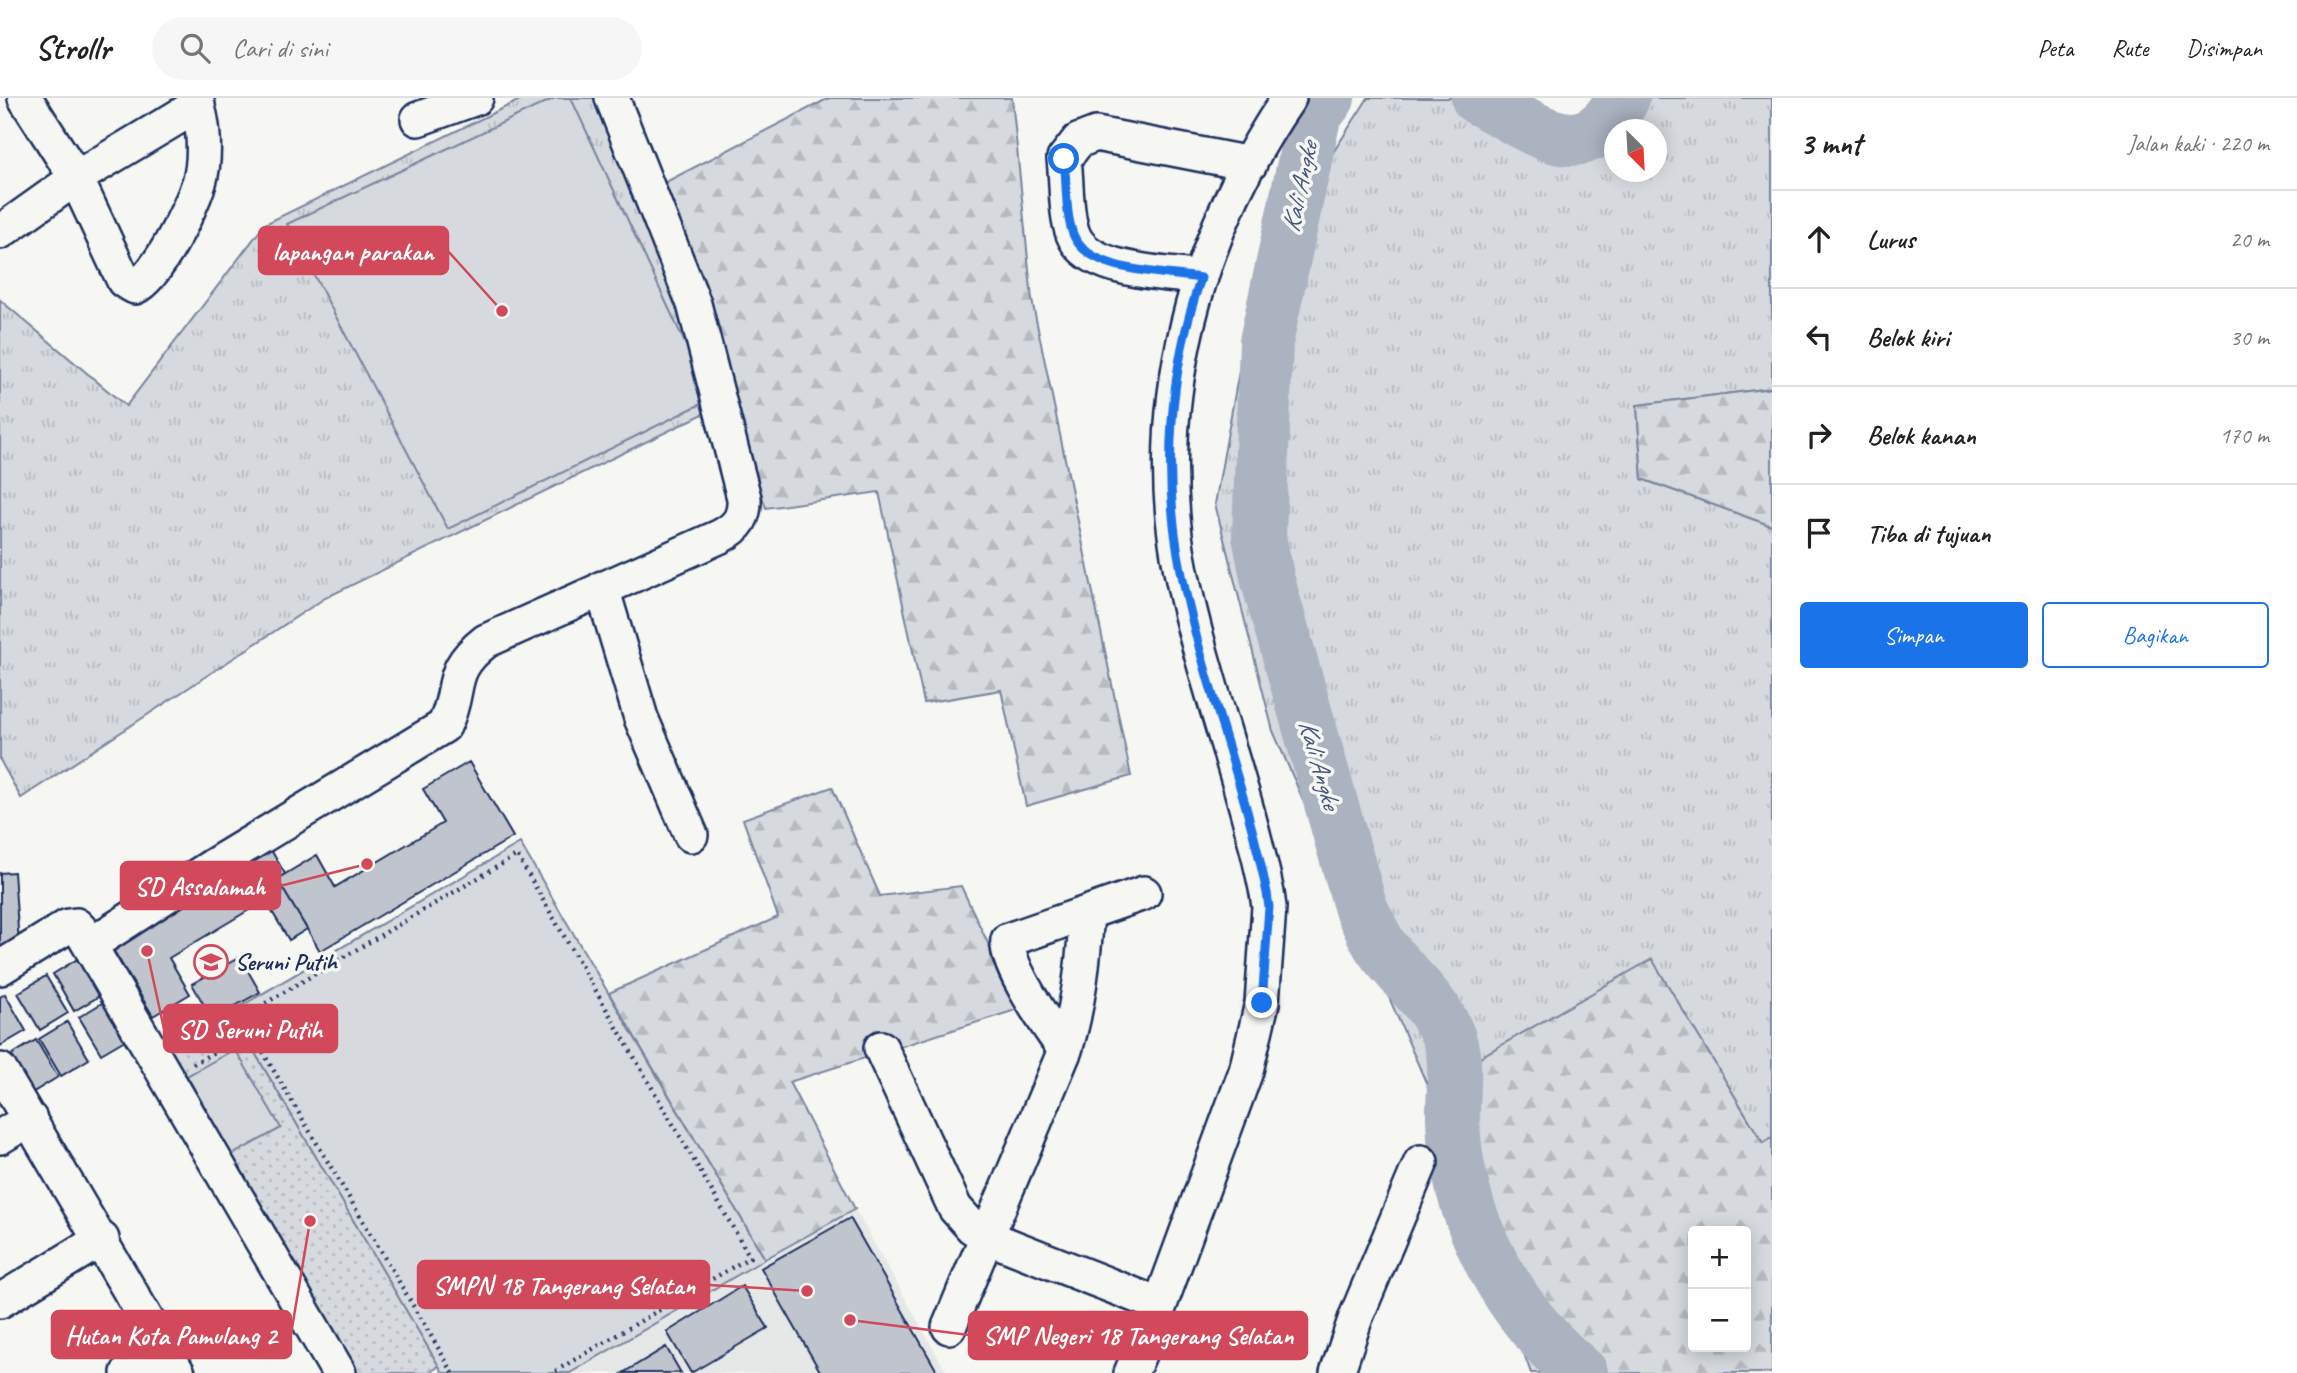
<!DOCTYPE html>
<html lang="id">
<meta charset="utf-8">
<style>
body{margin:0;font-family:Caveat,sans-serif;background:#f6f6f6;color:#222}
.controls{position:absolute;right:21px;bottom:21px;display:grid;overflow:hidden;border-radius:7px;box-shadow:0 4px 18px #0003}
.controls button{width:63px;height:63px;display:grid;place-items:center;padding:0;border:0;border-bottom:2px solid #e0e0e0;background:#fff;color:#222;font:35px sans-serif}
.compass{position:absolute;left:1604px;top:21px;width:63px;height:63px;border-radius:50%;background:#fff;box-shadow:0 4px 18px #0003;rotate:156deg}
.stop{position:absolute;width:21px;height:21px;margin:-16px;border:5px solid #1a73e8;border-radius:50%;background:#fff}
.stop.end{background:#1a73e8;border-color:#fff;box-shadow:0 2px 7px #0008}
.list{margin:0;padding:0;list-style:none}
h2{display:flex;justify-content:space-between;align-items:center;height:91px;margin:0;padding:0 28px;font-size:30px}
h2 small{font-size:23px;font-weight:400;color:#767676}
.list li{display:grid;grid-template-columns:46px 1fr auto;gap:21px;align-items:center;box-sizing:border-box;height:98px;padding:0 28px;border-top:2px solid #e0e0e0}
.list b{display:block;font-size:26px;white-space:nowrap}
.list em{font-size:23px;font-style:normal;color:#767676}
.actions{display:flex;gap:14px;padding:21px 28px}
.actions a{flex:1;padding:16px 0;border:2px solid #1a73e8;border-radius:7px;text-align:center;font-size:24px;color:#1a73e8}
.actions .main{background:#1a73e8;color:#fff}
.icon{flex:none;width:38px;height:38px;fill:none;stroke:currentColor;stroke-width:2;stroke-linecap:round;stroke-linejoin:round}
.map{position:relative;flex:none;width:1772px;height:1275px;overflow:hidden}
header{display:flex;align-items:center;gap:42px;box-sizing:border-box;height:98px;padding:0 35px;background:#fff;border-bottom:2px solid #e0e0e0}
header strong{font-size:33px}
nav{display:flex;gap:38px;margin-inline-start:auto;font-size:24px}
.search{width:490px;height:63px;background:#f6f6f6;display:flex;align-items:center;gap:18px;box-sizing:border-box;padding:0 24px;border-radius:38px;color:#767676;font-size:26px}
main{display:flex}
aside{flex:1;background:#fff}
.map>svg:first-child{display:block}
</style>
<header>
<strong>Strollr</strong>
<div class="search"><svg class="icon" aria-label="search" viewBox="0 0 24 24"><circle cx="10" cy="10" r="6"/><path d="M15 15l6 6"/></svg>Cari di sini</div>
<nav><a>Peta</a><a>Rute</a><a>Disimpan</a></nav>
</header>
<main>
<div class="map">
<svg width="1772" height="1275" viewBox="0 0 1772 1275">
<defs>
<pattern id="grass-tufts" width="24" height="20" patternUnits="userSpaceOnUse" patternTransform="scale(1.75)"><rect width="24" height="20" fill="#d6d9dd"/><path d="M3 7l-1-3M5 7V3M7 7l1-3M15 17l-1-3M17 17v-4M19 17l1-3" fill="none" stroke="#b7bbc0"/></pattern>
<pattern id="forest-firs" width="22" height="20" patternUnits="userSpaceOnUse" patternTransform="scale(1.75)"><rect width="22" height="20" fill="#d6d9dd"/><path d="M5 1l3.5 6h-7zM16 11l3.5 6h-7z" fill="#b7bbc0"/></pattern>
<pattern id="park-dots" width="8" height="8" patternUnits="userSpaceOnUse" patternTransform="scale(1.75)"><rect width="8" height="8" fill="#d6d9dd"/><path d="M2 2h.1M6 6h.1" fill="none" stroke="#b7bbc0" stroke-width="1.8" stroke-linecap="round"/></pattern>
</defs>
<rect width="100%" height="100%" fill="#f6f6f2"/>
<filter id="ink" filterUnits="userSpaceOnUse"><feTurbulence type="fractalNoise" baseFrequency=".0143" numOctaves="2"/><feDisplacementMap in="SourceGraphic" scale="14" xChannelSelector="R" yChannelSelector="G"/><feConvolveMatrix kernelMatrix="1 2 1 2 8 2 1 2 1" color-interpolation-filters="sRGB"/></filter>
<g filter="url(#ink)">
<path fill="#e6e7e7" d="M855 1111 947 1275H570Z"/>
<path fill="url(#grass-tufts)" stroke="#78849e" stroke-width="2" fill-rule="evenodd" d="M524 0H608L730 303 325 500 21 700 0 662V202L126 308 265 126Z
M1368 0H1504L1578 22 1625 0H1772V290L1637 307 1642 381 1772 428V1039L1763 1045 1652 862 1428 989 1273 633 1215 406 1257 173ZM1615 32H1657V74H1615Z"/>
<path fill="url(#forest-firs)" stroke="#78849e" stroke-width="2" fill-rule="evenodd" d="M829 0H1012L1032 202 1131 678 1026 708 1001 592 924 605 879 394 766 410 658 88Z
M1772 290V428L1642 381 1637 307Z
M832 689 880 798 961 788 1019 911 789 984 855 1111 765 1161 609 895 778 819 743 721Z
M1652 861 1763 1045 1772 1039V1275H1531L1428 989ZM1746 1133V1249H1693V1133Z"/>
<path fill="url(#park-dots)" stroke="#78849e" stroke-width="2" d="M231 914 439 1268 429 1275H354L166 951Z"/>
<path fill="#d6d9dd" stroke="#78849e" stroke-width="2" d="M555 0H571L711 301 448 431 287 126Z
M520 745 765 1161 570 1275H443L231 914Z
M235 951 281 1030 232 1057 187 978Z"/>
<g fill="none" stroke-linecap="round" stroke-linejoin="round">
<path stroke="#abb2c0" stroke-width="54" d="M1328 0 1314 19 1266 244 1259 438 1268 483 1361 811C1368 823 1373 837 1381 849 1402 878 1431 900 1446 933 1460 963 1452 991 1453 1022 1456 1120 1507 1214 1581 1275
M1478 0C1534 28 1583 76 1623 0"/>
</g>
<path fill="#c0c4cd" stroke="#1b2f5e" stroke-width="2" d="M469 664 513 739 320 853 277 781 317 757 335 789 443 725 423 691Z
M271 752 285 776 277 781 307 831 289 842 245 768Z
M14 774 19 846 0 848V775Z
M227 775 249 812 169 860 190 896 153 918 109 845Z
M81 859 103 896 74 913 53 876Z
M240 859 260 894 212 921 192 886Z
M46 878 68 915 40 932 18 895Z
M5 896 26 933 0 948V899Z
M107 902 130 939 101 956 79 919Z
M67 924 89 961 61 978 39 941Z
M36 942 58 979 30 996 8 959Z
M850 1120 938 1275H821L761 1170Z
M742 1188 768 1230 691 1275 667 1234Z
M666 1249 681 1275H623Z"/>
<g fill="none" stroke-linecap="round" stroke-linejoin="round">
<g stroke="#1b2f5e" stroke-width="38">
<path id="minor" d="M25 0 76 80 124 183 135 189C158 179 191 109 199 85 206 63 205 21 194 0
M418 21 476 0
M0 134 76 80 198 7
M1201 180C1165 174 1088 175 1073 136 1065 115 1067 84 1064 61L1078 43 1096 36 1250 66
M602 490 641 620 691 737
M90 847 214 767 444 628C463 590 445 575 486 543L721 438C738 429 745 419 744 400L694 206 612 0
M0 870 68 828 76 827 80 831 339 1275
M881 950 955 1110 972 1129 987 1139 1160 1207
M1065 952C1051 933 1003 864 1008 842L1144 795
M0 972 178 1275
M0 1039 30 1021
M0 1203 102 1141
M949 1229 1065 952C1079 907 1083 864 1087 817
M128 1275 164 1253
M1131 1275 1160 1207 1246 973 1262 905 1269 809 1267 795C1245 686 1203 582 1181 473 1148 310 1196 135 1289 0
M1337 1275 1356 1219 1421 1064"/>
</g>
<path stroke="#1b2f5e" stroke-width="4.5" stroke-dasharray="2 5" stroke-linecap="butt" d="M193 966 251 933
M453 1275 242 919 517 757 750 1159 552 1275"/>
<use href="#minor" stroke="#f6f6f2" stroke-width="33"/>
</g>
</g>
<g fill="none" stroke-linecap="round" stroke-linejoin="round" filter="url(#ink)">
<path stroke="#1a73e8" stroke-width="9" d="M1064 61C1067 84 1065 115 1073 136 1088 175 1165 174 1201 180 1169 272 1162 377 1181 472 1202 581 1245 686 1267 795L1269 809 1262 905"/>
</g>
<defs>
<g id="school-ring" transform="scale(1.75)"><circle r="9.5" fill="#f6f6f2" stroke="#d1495b" stroke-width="1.5"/><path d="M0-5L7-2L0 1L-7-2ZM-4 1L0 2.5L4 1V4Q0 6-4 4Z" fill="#d1495b"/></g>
</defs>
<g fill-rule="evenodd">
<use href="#school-ring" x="211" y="864"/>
</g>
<g text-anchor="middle" stroke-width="7" stroke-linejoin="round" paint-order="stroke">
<g font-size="24" font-weight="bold" fill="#1b2f5e" stroke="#f6f6f2" text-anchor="start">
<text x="235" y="872">Seruni Putih</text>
</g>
<g font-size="26" font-style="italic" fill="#46567b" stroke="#f6f6f2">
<text transform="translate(1299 89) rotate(-78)" y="9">Kali Angke</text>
<text transform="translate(1320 666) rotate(74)" y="9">Kali Angke</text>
</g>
</g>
<path fill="none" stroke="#d1495b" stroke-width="2.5" d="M502 213L448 153M367 766L280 788M147 853L164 931M807 1193L709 1187M310 1123L291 1236M850 1222L969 1237"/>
<g fill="#d1495b" stroke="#f6f6f2" stroke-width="2.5">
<circle cx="502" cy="213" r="7"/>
<circle cx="367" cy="766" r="7"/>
<circle cx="147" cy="853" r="7"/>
<circle cx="807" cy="1193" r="7"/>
<circle cx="310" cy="1123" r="7"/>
<circle cx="850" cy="1222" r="7"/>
</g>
<g fill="#d1495b" stroke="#d1495b" stroke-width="2.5">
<rect x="259" y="129" width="189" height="47" rx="7"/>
<rect x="121" y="764" width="159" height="47" rx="7"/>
<rect x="164" y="907" width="173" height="47" rx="7"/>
<rect x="418" y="1163" width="291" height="47" rx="7"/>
<rect x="52" y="1213" width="239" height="47" rx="7"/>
<rect x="969" y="1214" width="338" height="47" rx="7"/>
</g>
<g font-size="26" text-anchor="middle" font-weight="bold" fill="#fff">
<text x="353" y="162">lapangan parakan</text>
<text x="200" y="797">SD Assalamah</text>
<text x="250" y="940">SD Seruni Putih</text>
<text x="564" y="1196">SMPN 18 Tangerang Selatan</text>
<text x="171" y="1246">Hutan Kota Pamulang 2</text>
<text x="1138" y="1246">SMP Negeri 18 Tangerang Selatan</text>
</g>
</svg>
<div class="controls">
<button>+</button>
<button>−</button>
</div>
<svg class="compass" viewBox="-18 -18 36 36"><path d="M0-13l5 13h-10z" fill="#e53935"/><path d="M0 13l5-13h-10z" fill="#767676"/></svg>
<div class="stop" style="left:1064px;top:61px"></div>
<div class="stop end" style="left:1262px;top:905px"></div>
</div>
<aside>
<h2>3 mnt<small>Jalan kaki · 220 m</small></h2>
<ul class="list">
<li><svg class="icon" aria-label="ahead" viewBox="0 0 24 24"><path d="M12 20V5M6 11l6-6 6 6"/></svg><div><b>Lurus</b></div><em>20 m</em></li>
<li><svg class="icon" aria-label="left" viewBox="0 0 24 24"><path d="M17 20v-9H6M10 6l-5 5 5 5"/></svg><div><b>Belok kiri</b></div><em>30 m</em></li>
<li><svg class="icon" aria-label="right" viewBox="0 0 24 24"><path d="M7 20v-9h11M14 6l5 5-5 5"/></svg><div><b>Belok kanan</b></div><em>170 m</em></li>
<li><svg class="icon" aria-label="arrive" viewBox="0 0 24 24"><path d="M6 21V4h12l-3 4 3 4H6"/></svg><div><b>Tiba di tujuan</b></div></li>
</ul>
<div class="actions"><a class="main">Simpan</a><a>Bagikan</a></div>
</aside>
</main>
